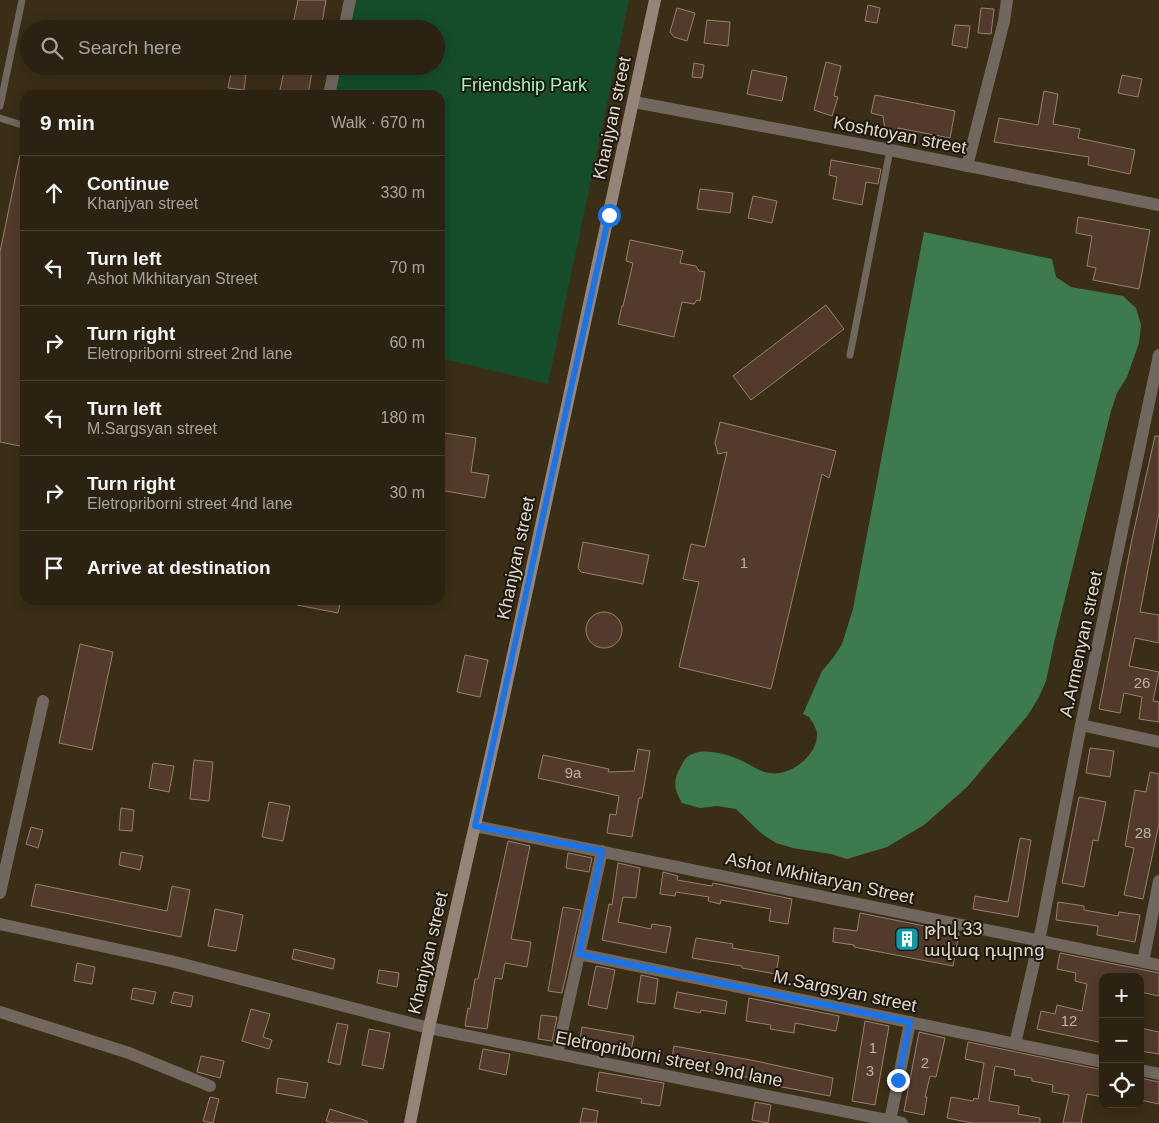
<!DOCTYPE html>
<meta charset="utf-8">
<style>
body{margin:0;font-family:Arial,"Noto Sans Armenian",sans-serif;background:#342a1a;color:#f1f3f6}
.controls{position:absolute;right:15px;bottom:15px;display:grid;overflow:hidden;border-radius:10px;box-shadow:0 2px 12px #0003}
.controls button{width:45px;height:45px;display:grid;place-items:center;padding:0;border:0;border-bottom:1px solid #483f31;background:#2c2211;color:#f1f3f6;font:25px sans-serif}
.stop{position:absolute;width:15px;height:15px;margin:-11px;border:4px solid #1a73e8;border-radius:50%;background:#fff}
.stop.end{background:#1a73e8;border-color:#fff;box-shadow:0 1px 5px #0008}
.list{margin:0;padding:0;list-style:none}
h2{display:flex;justify-content:space-between;align-items:center;height:65px;margin:0;padding:0 20px;font-size:21px}
h2 small{font-size:16px;font-weight:400;color:#a6a49f}
.list li{display:grid;grid-template-columns:32px 1fr auto;gap:15px;align-items:center;box-sizing:border-box;height:75px;padding:0 20px;border-top:1px solid #483f31}
.list b{display:block;font-size:19px;white-space:nowrap}
.list p{margin:0;font-size:16px;white-space:nowrap;color:#a6a49f}
.list em{font-size:16px;font-style:normal;color:#a6a49f}
.icon{flex:none;width:28px;height:28px;fill:none;stroke:currentColor;stroke-width:2;stroke-linecap:round;stroke-linejoin:round}
.map{position:relative;flex:none;width:1159px;height:1123px;overflow:hidden}
.search{position:absolute;background:#2c2211;box-shadow:0 2px 12px #0003;left:20px;top:20px;width:425px;height:55px;display:flex;align-items:center;gap:12px;box-sizing:border-box;padding:0 18px;border-radius:28px;color:#a6a49f;font-size:19px}
.panel{position:absolute;background:#2c2211;box-shadow:0 2px 12px #0003;left:20px;top:90px;width:425px;height:515px;border-radius:15px}
.map>svg:first-child{display:block}
</style>
<div class="map">
<svg width="1159" height="1123" viewBox="0 0 1159 1123">
<rect width="100%" height="100%" fill="#3a2e17"/>
<path fill="#154d2a" d="M355 0H629L548 384 440 358V95H334L340 66H436V29H349Z"/>
<path fill="#3d7a50" d="M924 232 1052 259 1056 277 1071 287 1123 296 1136 308 1141 325 1139 343 1127 377 1117 393 1111 411 1054 643 1046 681 1039 697 1028 715 967 787 924 825 887 847 847 859 831 854 793 848 776 843 761 833 736 809 717 806 700 808 682 803C675 791 672 782 680 768 682 765 684 760 686 758 698 746 724 753 738 759 748 763 758 771 769 773 790 777 818 755 817 734 817 729 812 721 809 717L803 714 822 671 833 658 842 644 853 609Z"/>
<path fill="#523b2c" stroke="#997f6e" d="M298 0H326L321 29H292Z
M868 5 880 8 877 23 865 21Z
M677 8 695 13 687 41 674 37 670 32Z
M981 8 994 9 991 34 978 33Z
M707 20 730 22 728 46 704 43Z
M955 25 970 26 967 48 952 45Z
M826 62 841 66 834 96 838 97 832 116 814 110Z
M694 63 704 65 702 78 692 77Z
M285 66H313L308 95H279Z
M752 70 787 77 782 101 747 94Z
M231 73 246 75 244 90 228 88Z
M1122 75 1142 79 1138 97 1118 93Z
M1044 91 1058 94 1053 124 1080 129 1078 138 1135 150 1130 174 1088 165 1089 157 994 142 999 118 1038 125Z
M875 95 955 111 950 138 898 128 897 134H888V130H885L883 116 871 113Z
M20 155H25V447L0 442V252Z
M831 160 881 169 878 184 866 182 862 205 833 199 837 177 829 175Z
M700 189 733 193 730 213 697 209Z
M753 196 777 201 772 223 748 218Z
M1078 217 1150 230 1139 289 1093 280 1096 268 1087 266 1092 236 1076 233Z
M630 240 683 251 680 263 696 266 699 271 705 272 700 301 697 300 694 304 682 302 674 337 618 324 622 306H623L633 263 626 261Z
M826 305 844 329 751 400 733 376Z
M720 422 836 451 829 478 822 474 771 689 679 667 699 582 683 579 691 544 705 547 727 452 718 454 715 443Z
M445 433 476 438 471 472 489 475 485 498 440 490V465Z
M1155 436H1159V513L1140 612 1159 615V643L1135 638 1129 666 1159 672 1153 701 1159 702V722L1139 719 1142 697 1124 693 1120 713 1099 709 1132 539Z
M583 542 649 555 643 584 581 572 578 568Z
M298 600H341L338 613 297 605Z
M586 630a18 18 0 1 1 36 0a18 18 0 1 1-36 0Z
M80 644 113 652 92 750 59 743Z
M465 655 488 660 480 697 457 692Z
M1090 748 1114 751 1110 777 1086 773Z
M638 749 650 751 642 798H639L632 837 607 833 610 814 616 815 619 796 538 778 543 755 609 769 608 772 634 771Z
M194 760 213 762 209 801 190 799Z
M153 763 174 766 169 792 149 788Z
M1150 772 1159 774V824L1143 899 1124 895 1134 848 1125 846 1135 790 1146 792Z
M1079 797 1106 802 1098 841 1093 840 1084 887 1062 883Z
M269 802 290 806 283 841 262 837Z
M121 808 134 810 132 831 119 830Z
M31 827 43 830 38 848 26 844Z
M1020 838 1031 840 1018 917 973 909 975 896 1008 902Z
M508 841 530 846 511 939 531 942 527 967 505 963 502 979 495 978 487 1029 465 1026 468 1008 470 1009 475 979H478Z
M121 852 143 856 140 870 119 865Z
M568 853 592 858 589 872 566 868Z
M618 863 640 868 636 898 623 897 618 922 651 929 652 924 671 927 666 953 602 940 609 904 612 905Z
M663 872 678 876 677 880 712 886 713 883 792 899 788 924 769 921 771 909 721 900 720 904 708 901 709 897 676 892 675 896 660 894Z
M36 884 167 911 172 886 190 890 181 937 31 906Z
M1058 902 1084 906V910L1118 916 1119 912 1140 915 1135 942 1097 935 1098 926 1056 920Z
M563 907 581 910 562 993 548 991Z
M215 909 243 915 236 951 208 946Z
M860 913 959 933 953 966 854 947V945L833 942 834 928 857 931Z
M696 938 733 944 732 948 779 956 776 974 742 968V966L692 958Z
M294 949 335 959 333 969 292 959Z
M1060 953 1159 973V996L1140 992V977H1103V1007L1100 1020H1103V1043L1037 1029 1041 1011 1055 1014 1057 1005 1082 1011 1087 984 1075 981 1076 973 1057 969Z
M77 963 95 967 92 984 74 981Z
M596 966 615 970 607 1009 588 1005Z
M379 970 399 973 397 987 377 983Z
M641 975 658 979 655 1004 637 1002Z
M133 988 156 992 153 1004 131 999Z
M174 992 193 996 191 1007 171 1003Z
M677 992 727 1001 725 1014 701 1010 700 1013 674 1008Z
M749 998 839 1016 836 1031 795 1023 794 1033 770 1029 771 1025 746 1021Z
M251 1009 270 1014 263 1037 272 1040 269 1049 242 1041Z
M541 1015 557 1017 552 1041 538 1039Z
M865 1021 889 1026 875 1105 852 1101Z
M337 1023 348 1025 340 1065 328 1062Z
M582 1027 634 1036 630 1055 579 1046Z
M1140 1028 1159 1032V1054L1140 1051Z
M369 1029 390 1033 383 1069 362 1065Z
M919 1032 945 1038 936 1077 930 1076 925 1097H927L924 1115 904 1111Z
M968 1042 1103 1070V1097L1087 1094 1081 1123H1063L1069 1095 1052 1092 1053 1085 1032 1081V1078L1014 1075 1015 1070 995 1066 989 1101 1019 1106 1018 1114 1040 1118V1123H972L947 1118 951 1097 973 1101 974 1098 978 1099 984 1063 965 1059Z
M674 1046 756 1061 833 1078 830 1096 761 1083 762 1080 671 1063Z
M483 1049 510 1054 506 1075 479 1069Z
M201 1056 224 1061 220 1078 197 1072Z
M599 1072 664 1083 660 1106 641 1103 642 1099 596 1091Z
M278 1078 308 1083 305 1098 276 1093Z
M1140 1078 1159 1082V1104L1140 1100Z
M210 1097 219 1099 213 1123 203 1121Z
M755 1102 771 1105 768 1123 752 1120Z
M583 1108 598 1111 596 1123H580Z
M330 1109 367 1121V1123H333L326 1121Z"/>
<g fill="none" stroke-linecap="round" stroke-linejoin="round">
<path stroke="#71675e" stroke-width="7" d="M0 106 22 0
M0 118 25 126
M850 355 890 150"/>
<path stroke="#71675e" stroke-width="12" d="M344 29 350 0
M329 95 335 66
M967 166 1004 21 1007 0
M1081 725 1159 742
M475 826 1159 965
M0 893 43 701
M0 924 171 961 429 1028 902 1123
M579 954 1103 1062
M1143 962 1159 881
M0 1012 129 1053 210 1086
M1015 1044 1039 941 1081 725 1159 355
M557 1054 602 851
M1140 1070 1159 1074
M890 1121 910 1022"/>
<path stroke="#71675e" stroke-width="12" d="M634 102 890 150 1159 205"/>
<path stroke="#958578" stroke-width="12" d="M410 1123 429 1028 501 710 655 0"/>
</g>
<g fill="none" stroke-linecap="round" stroke-linejoin="round">
<path stroke="#1a73e8" stroke-width="6" d="M609 215 475 826 602 851 579 954 910 1022 898 1080"/>
</g>
<defs>
<g id="building-square" transform="scale(1.25)"><rect x="-9" y="-9" width="18" height="18" rx="4" fill="#0f9aa8" stroke="#1d170d"/><path d="M-4-6H4V6H1V3H-1V6H-4ZM-2.5-4.3h1.7v1.8h-1.7ZM.8-4.3h1.7v1.8H.8ZM-2.5-1h1.7V.8h-1.7ZM.8-1h1.7V.8H.8Z" fill="#fff"/></g>
</defs>
<g fill-rule="evenodd">
<use href="#building-square" x="907" y="939"/>
</g>
<g text-anchor="middle" stroke-width="4" stroke-linejoin="round" paint-order="stroke">
<g font-size="15" fill="#bcb2a3">
<text x="744" y="568">1</text>
<text x="1142" y="688">26</text>
<text x="573" y="778">9a</text>
<text x="1143" y="838">28</text>
<text x="1069" y="1026">12</text>
<text x="873" y="1053">1</text>
<text x="925" y="1068">2</text>
<text x="870" y="1076">3</text>
</g>
<g font-size="18" fill="#a2faba" stroke="#1d170d">
<text x="524" y="91">Friendship Park</text>
</g>
<g font-size="18" fill="#e0d9cb" stroke="#1d170d">
<text transform="translate(612 118) rotate(-78)" y="6">Khanjyan street</text>
<text transform="translate(900 135) rotate(11)" y="6">Koshtoyan street</text>
<text transform="translate(516 558) rotate(-78)" y="6">Khanjyan street</text>
<text transform="translate(1081 644) rotate(-78)" y="6">A.Armenyan street</text>
<text transform="translate(820 878) rotate(12)" y="6">Ashot Mkhitaryan Street</text>
<text transform="translate(428 953) rotate(-77)" y="6">Khanjyan street</text>
<text transform="translate(845 991) rotate(12)" y="6">M.Sargsyan street</text>
<text transform="translate(669 1059) rotate(11)" y="6">Eletropriborni street 9nd lane</text>
</g>
<g font-size="18" fill="#e0d9cb" stroke="#1d170d" text-anchor="start">
<text x="924" y="935">թիվ 33<tspan x="924" dy="21">ավագ դպրոց</tspan></text>
</g>
</g>
</svg>
<div class="controls">
<button>+</button>
<button>−</button>
<button><svg class="icon" aria-label="locate" viewBox="0 0 24 24"><circle cx="12" cy="12" r="6"/><path d="M12 2v4M12 18v4M2 12h4M18 12h4"/></svg></button>
</div>
<div class="stop" style="left:609px;top:215px"></div>
<div class="stop end" style="left:898px;top:1080px"></div>
<div class="search"><svg class="icon" aria-label="search" viewBox="0 0 24 24"><circle cx="10" cy="10" r="6"/><path d="M15 15l6 6"/></svg>Search here</div>
<section class="panel">
<h2>9 min<small>Walk · 670 m</small></h2>
<ul class="list">
<li><svg class="icon" aria-label="ahead" viewBox="0 0 24 24"><path d="M12 20V5M6 11l6-6 6 6"/></svg><div><b>Continue</b><p>Khanjyan street</p></div><em>330 m</em></li>
<li><svg class="icon" aria-label="left" viewBox="0 0 24 24"><path d="M17 20v-9H6M10 6l-5 5 5 5"/></svg><div><b>Turn left</b><p>Ashot Mkhitaryan Street</p></div><em>70 m</em></li>
<li><svg class="icon" aria-label="right" viewBox="0 0 24 24"><path d="M7 20v-9h11M14 6l5 5-5 5"/></svg><div><b>Turn right</b><p>Eletropriborni street 2nd lane</p></div><em>60 m</em></li>
<li><svg class="icon" aria-label="left" viewBox="0 0 24 24"><path d="M17 20v-9H6M10 6l-5 5 5 5"/></svg><div><b>Turn left</b><p>M.Sargsyan street</p></div><em>180 m</em></li>
<li><svg class="icon" aria-label="right" viewBox="0 0 24 24"><path d="M7 20v-9h11M14 6l5 5-5 5"/></svg><div><b>Turn right</b><p>Eletropriborni street 4nd lane</p></div><em>30 m</em></li>
<li><svg class="icon" aria-label="arrive" viewBox="0 0 24 24"><path d="M6 21V4h12l-3 4 3 4H6"/></svg><div><b>Arrive at destination</b></div></li>
</ul>
</section>
</div>
